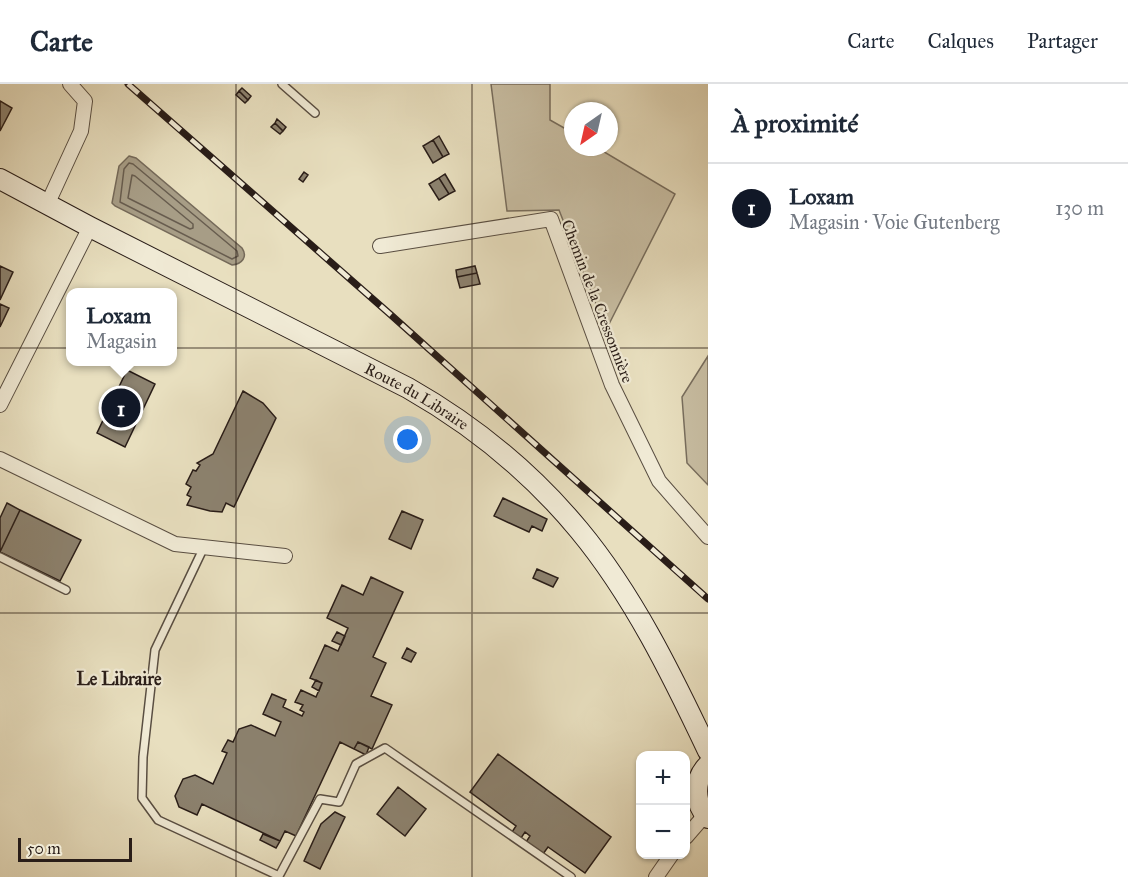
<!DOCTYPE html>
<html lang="fr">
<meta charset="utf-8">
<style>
body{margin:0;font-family:"IM FELL Great Primer",serif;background:#f2f2f3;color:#1f2937}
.controls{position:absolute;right:18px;bottom:18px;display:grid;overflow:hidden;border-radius:12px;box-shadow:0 2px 4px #0004}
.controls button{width:54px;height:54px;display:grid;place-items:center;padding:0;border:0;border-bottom:2px solid #e0e1e3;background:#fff;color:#1f2937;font:30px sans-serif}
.compass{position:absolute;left:564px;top:18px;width:54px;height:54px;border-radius:50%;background:#fff;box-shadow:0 2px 4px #0004;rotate:214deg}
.scale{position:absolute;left:18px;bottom:15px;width:114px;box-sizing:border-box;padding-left:6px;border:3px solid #291d18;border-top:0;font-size:16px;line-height:21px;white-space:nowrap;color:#291d18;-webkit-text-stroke:4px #f0ead5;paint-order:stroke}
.you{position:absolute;left:408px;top:356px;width:21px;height:21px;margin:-15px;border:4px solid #fff;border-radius:50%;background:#1a73e8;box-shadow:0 0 0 9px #1a73e833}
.badge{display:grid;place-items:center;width:39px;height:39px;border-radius:50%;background:#111827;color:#fff;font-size:20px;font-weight:700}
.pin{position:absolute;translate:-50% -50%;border:3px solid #fff;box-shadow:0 2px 6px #0006}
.popup{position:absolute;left:66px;top:204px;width:111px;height:78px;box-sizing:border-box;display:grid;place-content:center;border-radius:12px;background:#fff;filter:drop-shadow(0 2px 4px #0005);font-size:20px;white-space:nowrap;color:#747a83}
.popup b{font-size:22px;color:#1f2937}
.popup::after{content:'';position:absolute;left:50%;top:100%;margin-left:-12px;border:12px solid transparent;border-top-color:#fff}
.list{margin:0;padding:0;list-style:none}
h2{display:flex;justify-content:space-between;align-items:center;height:78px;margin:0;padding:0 24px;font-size:26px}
h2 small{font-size:20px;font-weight:400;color:#747a83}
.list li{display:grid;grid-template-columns:39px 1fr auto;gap:18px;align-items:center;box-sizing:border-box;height:90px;padding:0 24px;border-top:2px solid #e0e1e3}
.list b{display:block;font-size:22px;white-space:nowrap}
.list p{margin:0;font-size:20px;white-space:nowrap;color:#747a83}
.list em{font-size:20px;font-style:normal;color:#747a83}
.map{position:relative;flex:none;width:708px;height:793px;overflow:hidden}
header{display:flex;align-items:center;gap:36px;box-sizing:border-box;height:84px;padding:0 30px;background:#fff;border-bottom:2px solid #e0e1e3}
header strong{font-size:28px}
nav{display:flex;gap:33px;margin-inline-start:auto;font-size:21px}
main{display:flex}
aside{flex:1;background:#fff}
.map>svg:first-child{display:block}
</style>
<header>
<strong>Carte</strong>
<nav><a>Carte</a><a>Calques</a><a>Partager</a></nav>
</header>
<main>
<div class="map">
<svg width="708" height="793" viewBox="0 0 708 793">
<rect width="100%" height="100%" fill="#e8dfbf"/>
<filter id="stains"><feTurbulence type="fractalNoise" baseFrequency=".00333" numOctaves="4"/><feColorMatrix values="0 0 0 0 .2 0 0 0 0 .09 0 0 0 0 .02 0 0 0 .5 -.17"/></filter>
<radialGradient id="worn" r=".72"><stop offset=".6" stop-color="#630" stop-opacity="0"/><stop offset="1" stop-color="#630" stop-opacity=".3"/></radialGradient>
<path fill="#c8bea3" stroke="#786e5e" stroke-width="1.5" d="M491 0H550V36L573 49V63H596L675 110 606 246 559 126 507 127Z
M708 272V401L687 379 682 313Z"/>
<path fill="#a79d86" stroke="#756a5a" stroke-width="1.5" d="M129 72 136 74 242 164C248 173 242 180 232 181L115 122 112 119 119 82Z"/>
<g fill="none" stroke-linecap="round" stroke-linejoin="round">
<path stroke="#685d4f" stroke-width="1.5" d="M129 79 133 80 237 167 238 172 232 175 120 118 124 85Z
M132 91 135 92 193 140V144L190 145 128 114Z"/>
</g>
<path fill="#8c826f" stroke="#291d18" stroke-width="1.5" d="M242 4 251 12 248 16 239 7Z
M239 7 248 16 245 19 236 11Z
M0 17 12 24 0 47Z
M277 35 286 43 283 47 275 39Z
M275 39 283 47 280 50 271 43Z
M439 52 449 70 443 73 433 56Z
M433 56 443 73 433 79 423 62Z
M304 88 308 91 303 98 299 95Z
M445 90 455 107 449 110 439 94Z
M439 94 449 110 439 116 429 100Z
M0 182 13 188 0 216Z
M475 182 477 189 457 193 456 186Z
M477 189 480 200 460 204 457 193Z
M0 220 9 224 0 243Z
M127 286 155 300 125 363 97 349Z
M243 307 263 319 276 334 234 423 226 419 222 428 210 427 187 421 191 413 187 411 191 403 186 400 193 386 196 387 200 381 197 379 213 370Z
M503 414 547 435 542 447 532 442 529 448 494 432Z
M7 419 20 426 0 468V434Z
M20 426 81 456 60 497 0 468Z
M402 427 423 436 411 465 389 455Z
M537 485 558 494 553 503 533 494Z
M371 493 403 508 373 573 386 579 371 612 392 621 372 665 358 658 354 665 340 658 296 752 285 747 280 757 202 720 197 731 179 723 175 712 183 695 195 691 213 700 227 669 222 667 228 656 233 658 239 645 251 641 275 652 281 638 263 630 272 610 286 616 283 623 302 632 304 628 300 626 303 621 295 618 301 606 316 613 322 599 310 594 325 561 338 567 348 544 327 534 342 501 363 511Z
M337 548 345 552 341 561 332 557Z
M407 564 416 569 411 578 402 574Z
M316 596 322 599 319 607 312 603Z
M358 658 369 663 366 671 354 665Z
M498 670 611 753 585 789 548 763 543 770 526 758 530 752 525 748 521 754 512 748 516 742 470 708Z
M398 703 426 725 405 752 377 730Z
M335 728 345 733 320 785 304 777 321 740Z
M263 750 280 757 276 764 260 756Z"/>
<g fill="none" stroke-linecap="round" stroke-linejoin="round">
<g stroke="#594e42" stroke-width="10">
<path id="lane" d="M282 0 315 29
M204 463 155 566 143 673 142 714 158 736 279 792 320 715 339 718 356 680 385 664 571 793
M0 473 66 506"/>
</g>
<g stroke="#594e42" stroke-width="16">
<path id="street" d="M47 121 81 47 85 17 70 0
M380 162 551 135 612 301 659 397 708 453
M0 321 90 143
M0 375 175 460 285 472
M686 753 705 731
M656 793 672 770"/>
</g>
<g stroke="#291d18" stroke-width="22">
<g id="secondary">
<path id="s1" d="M0 95 90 143 408 304C473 341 531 388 579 446 633 511 672 591 708 667"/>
<path d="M708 681C693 696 694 719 708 734"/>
</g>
</g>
<use href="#lane" stroke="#f0ead5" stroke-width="7"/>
<use href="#street" stroke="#f0ead5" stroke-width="14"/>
<use href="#secondary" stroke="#f0ead5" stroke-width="20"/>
<g stroke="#291d18" stroke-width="7">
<path id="rail" d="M128 0 391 231 708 515"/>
</g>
<use href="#rail" stroke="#f0ead5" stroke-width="4.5" stroke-dasharray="14" stroke-linecap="butt"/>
</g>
<path fill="none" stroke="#291d18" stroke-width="1.5" stroke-opacity="0.55" d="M236 0V793M472 0V793M0 264H708M0 529H708"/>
<g text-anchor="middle" stroke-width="4.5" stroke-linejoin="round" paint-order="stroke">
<g font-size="16" fill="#291d18" stroke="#f0ead5">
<text transform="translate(598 217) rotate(69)" y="6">Chemin de la Cressonnière</text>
<text dy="6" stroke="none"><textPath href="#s1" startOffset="470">Route du Libraire</textPath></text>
</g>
<g font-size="18" font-weight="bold" fill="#291d18" stroke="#f0ead5">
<text x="119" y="601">Le Libraire</text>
</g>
</g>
<rect width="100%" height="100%" filter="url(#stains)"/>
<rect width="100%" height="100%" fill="url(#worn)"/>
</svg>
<div class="controls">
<button>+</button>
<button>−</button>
</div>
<svg class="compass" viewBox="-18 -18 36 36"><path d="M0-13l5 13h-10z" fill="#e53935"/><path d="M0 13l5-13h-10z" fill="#747a83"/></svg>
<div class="scale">50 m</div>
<div class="you"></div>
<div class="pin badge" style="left:121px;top:324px">1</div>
<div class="popup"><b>Loxam</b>Magasin</div>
</div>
<aside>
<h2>À proximité<small></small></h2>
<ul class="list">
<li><span class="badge">1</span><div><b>Loxam</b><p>Magasin · Voie Gutenberg</p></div><em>130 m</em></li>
</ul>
</aside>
</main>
